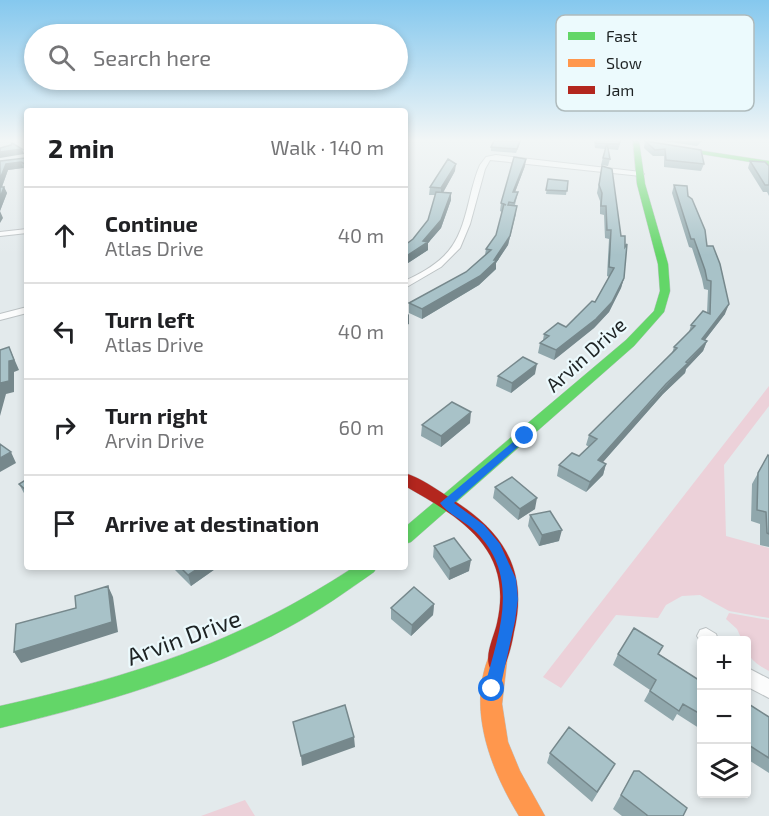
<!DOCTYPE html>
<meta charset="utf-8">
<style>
body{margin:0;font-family:"Exo 2",sans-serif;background:#f2f2f2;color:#202124}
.controls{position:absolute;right:18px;bottom:18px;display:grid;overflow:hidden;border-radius:6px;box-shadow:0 3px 9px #0003}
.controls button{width:54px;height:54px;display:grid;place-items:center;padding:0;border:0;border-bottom:2px solid #e0e0e0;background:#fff;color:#202124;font:30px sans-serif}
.stop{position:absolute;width:18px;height:18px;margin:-14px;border:4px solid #1a73e8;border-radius:50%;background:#fff}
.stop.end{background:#1a73e8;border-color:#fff;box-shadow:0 2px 6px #0008}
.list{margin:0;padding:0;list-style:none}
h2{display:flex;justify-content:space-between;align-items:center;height:78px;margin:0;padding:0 24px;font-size:26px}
h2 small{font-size:20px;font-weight:400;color:#757577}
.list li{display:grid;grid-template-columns:39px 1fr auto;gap:18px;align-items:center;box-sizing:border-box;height:96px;padding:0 24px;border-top:2px solid #e0e0e0}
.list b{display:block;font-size:22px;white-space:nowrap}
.list p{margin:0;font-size:20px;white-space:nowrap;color:#757577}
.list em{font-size:20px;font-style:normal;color:#757577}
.icon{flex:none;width:33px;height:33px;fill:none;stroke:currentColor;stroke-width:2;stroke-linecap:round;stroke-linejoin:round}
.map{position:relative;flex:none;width:769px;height:816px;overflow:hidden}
.search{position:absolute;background:#fff;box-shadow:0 3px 9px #0003;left:24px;top:24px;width:384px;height:66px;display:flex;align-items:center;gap:15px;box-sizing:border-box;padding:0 21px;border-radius:33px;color:#757577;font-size:22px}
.panel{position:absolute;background:#fff;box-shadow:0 3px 9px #0003;left:24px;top:108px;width:384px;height:462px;border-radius:6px}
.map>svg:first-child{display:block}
</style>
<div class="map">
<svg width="769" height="816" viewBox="0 0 769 816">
<rect width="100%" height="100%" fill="#e3eaec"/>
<path fill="#ecd1d9" d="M769 386V406L724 465 726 536 769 548V618L729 611 700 595 682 596 666 605 658 618 616 615 561 688 543 677Z
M729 613 769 620V671C755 663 746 658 746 640H742L737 629 726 619Z
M245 800 255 816H201Z"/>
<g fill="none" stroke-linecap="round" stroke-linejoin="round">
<g stroke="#bcc2c4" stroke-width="2">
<path id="street" d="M496 155 641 172 644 174 641 176 490 160 485 169 470 224 460 248 441 267 405 288V281C419 274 433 267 444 256 468 233 467 194 480 165L486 157Z
M27 229V233L0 236V232Z
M27 307V313L0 320V314Z
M706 628 716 634 718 640H702V643L697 636 700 630Z
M746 667 769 679V698L746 686Z"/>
</g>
<g stroke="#bcc2c4" stroke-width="1">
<path id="fast" d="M633 141H639L645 184 668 264 670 291 664 312 634 346 411 542 405 544V527L626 340 654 311 660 291 658 264 637 184Z
M678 147 769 161V165L676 150Z
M354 567H377L374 572C347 591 319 611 289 627 199 676 100 704 0 728V706C133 676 239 643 354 567Z"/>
</g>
<g stroke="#bcc2c4" stroke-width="1">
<path id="slow" d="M497 652 504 654 507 661 502 704 508 742 520 771 545 816H519C491 770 466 708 490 654Z"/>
</g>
<g stroke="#bcc2c4" stroke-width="1">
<path id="jam" d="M405 473C421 478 436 489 450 498 502 530 529 569 514 632 512 644 509 656 504 668L497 670 490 668C484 655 494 637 497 623 514 549 461 518 405 486Z"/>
</g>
<use href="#street" fill="#fbfcfc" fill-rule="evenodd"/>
<use href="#fast" fill="#63d668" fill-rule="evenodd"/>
<use href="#slow" fill="#ff974d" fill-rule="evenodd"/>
<use href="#jam" fill="#b3261e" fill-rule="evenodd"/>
</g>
<path fill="#90a7ac" d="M521 141 516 153 491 151V147Z
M594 141H621L618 150 608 149 610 159 608 166 601 165 605 149 595 148Z
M645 141 704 164 701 171 664 167V156H653L644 148Z
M664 141H702L697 146Z
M27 153V170L23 168 8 170 2 187H4L7 193 0 211V161L25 158Z
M750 161 769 166V196L767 192H763L748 168Z
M525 166 515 192H518L515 205 516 214 508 245 496 263V269L479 285 422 319 409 313V303L466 272 485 255 486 249 496 235 502 212 500 211 501 203Z
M602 166 624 278 621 288 609 312 594 328 554 360 538 353 540 343 543 340 544 334 566 327 595 302 609 277 607 276 609 239 605 238 604 215 600 214V201L597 193Z
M455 171 443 193 451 200 441 228 428 243V250L405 265V245L413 239 428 220 435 195H429L430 187Z
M548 179 568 181 566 195 546 194Z
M674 185 688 196 707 246 725 314 705 340 707 341 703 351 686 369 685 373 663 394 603 462 606 464 603 475 586 492 557 476 559 465 579 456 589 447 586 445 589 435 672 353 674 347 689 332 691 325 707 313 708 290 704 289 702 279 692 248 689 247 672 193Z
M535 374 511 393 496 386 498 376Z
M470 423 441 447 421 436 422 425Z
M768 455 769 456V547L760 545V524L751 521 752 484Z
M27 479V497L25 495 19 484Z
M495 487 535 509 518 520 493 498Z
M530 515 559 541 539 546 528 526Z
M434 546 469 571 449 580 433 557Z
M172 567H218L191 586Z
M434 604 433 615 411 636 391 619V608Z
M618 654H659L702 682V730L677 714 673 721 644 701 650 690 613 665Z
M747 703 769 717V773L747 759Z
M550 753 610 773 592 802 547 763Z
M634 771 683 816H622L613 809Z"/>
<path fill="#76888c" d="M22 149 24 154 0 158V152Z
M526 159 525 166 512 200 513 192Z
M21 162 23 168 8 170 0 192V179L6 164Z
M456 164 455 171 441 196V188Z
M4 187 7 193 0 211V198Z
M451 193V200L441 228 428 243V250L405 265V257L423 241Z
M517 206 508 245 496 263V269L479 285 422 319V309L494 260Z
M0 211 3 218 0 223Z
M624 278 621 288 609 312 594 328 554 360 556 350Z
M729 304 725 314 698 349 702 339Z
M409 314V324L405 326V317Z
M707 341 703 351 686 369 685 373 663 394 595 471 598 460Z
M9 347 19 370 14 372V392L6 394 0 416V385Z
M537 364 535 374 511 393 512 383Z
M471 412 470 423 441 447V436Z
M11 452 16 463 0 472V458Z
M606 464 603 475 586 492 590 482Z
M537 498 535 509 518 520 520 509Z
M562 530 559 541 539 546 542 535Z
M471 560 469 571 449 580 450 569Z
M200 567H218L191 586 188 575Z
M108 586 113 597 118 632 21 663 14 652Z
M434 604 433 615 411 636 412 625Z
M354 737 355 747 302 766 301 756Z"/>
<path fill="#a8c2c8" stroke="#76888c" stroke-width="1.5" d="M494 141H520L517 149 491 147Z
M596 141H620L619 144 596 143Z
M645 141 701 150 704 164 666 160 665 149 655 150Z
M12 143 22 149 0 152V148L11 145Z
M607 143 610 159 603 158Z
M27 153V165L21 162 6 164 0 179V161L25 158Z
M514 157 526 159 513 192H518L514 203 509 202 508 205 517 206 510 236 494 260H497L480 276 422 309 409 303 466 272 491 250 486 249 496 235 504 204 506 205 501 203Z
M448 159 456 164 441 188 430 187Z
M750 161 765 162 769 166V185H765Z
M602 166 612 169 621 236H625V247L627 244 624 278 612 302 596 319 556 350 540 343 549 336 544 334 558 323 566 327 592 301 595 302 614 268 609 267 611 230H607L606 206H601L602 193 599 185Z
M548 179 568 181 567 191 546 190Z
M674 185 687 186 688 196 692 199 705 230 707 246H713L720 264 729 304 702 339 707 341 686 362 688 363 666 384 598 460 606 464 590 482 559 465 572 453 579 456 597 439 589 435 677 348 674 347 695 326 691 325 703 311 710 314 711 281 707 280 705 270 694 239H691Z
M0 187H4L0 198Z
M436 192 451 193 441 220 423 241 428 242 405 257V245L413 239 428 220Z
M9 347 14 360 9 361V381L1 383 0 385V350Z
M523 357 537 364 512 383 498 376Z
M452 402 471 412 441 436 422 425Z
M0 444 11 452 0 458Z
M768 455 769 456V534L767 533 766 512 757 510 758 473Z
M512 477 537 498 520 509 495 487Z
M27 479V491L19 484Z
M550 511 562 530 542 535 530 515Z
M454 538 471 560 450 569 434 546Z
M180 567H200L188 575Z
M108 586 112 622 14 652 16 624 76 608 75 596Z
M414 587 434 604 412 625 391 608Z
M634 628 663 646 658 654 702 682V715L683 704 679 711 650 691 656 680 618 654Z
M747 703 769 717V758L747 744Z
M345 705 354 737 301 756 293 722Z
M569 727 615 764 597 792 550 753Z
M634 771H639L687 808 683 816H647V815L621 795Z"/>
<linearGradient id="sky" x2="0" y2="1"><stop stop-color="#85c8ee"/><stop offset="0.55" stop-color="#f2f6f6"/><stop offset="1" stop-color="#f2f6f6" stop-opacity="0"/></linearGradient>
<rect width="769" height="255" fill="url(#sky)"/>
<path fill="#1a73e8" d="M525 432 530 436 528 438 454 503 484 525 500 544 516 579 518 599 515 621 500 689 497 694 492 696 487 694 484 689C498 635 522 578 476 532 465 521 449 515 440 503Z"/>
<g text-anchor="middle" stroke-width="4.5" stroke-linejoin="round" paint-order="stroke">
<g font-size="20" fill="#1e2324" stroke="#ecfafd">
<text transform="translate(586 355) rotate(-42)" y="7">Arvin Drive</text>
</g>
<g font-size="24" fill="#1e2324" stroke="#ecfafd">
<text transform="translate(184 638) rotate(-20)" y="8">Arvin Drive</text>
</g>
</g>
<rect x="556" y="15" width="198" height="96" rx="9" fill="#ecfafd" stroke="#aebabc" stroke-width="1.5"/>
<rect x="568" y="32" width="27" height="8" fill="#63d668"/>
<rect x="568" y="59" width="27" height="8" fill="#ff974d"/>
<rect x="568" y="86" width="27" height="8" fill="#b3261e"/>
<g font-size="16" fill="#1e2324">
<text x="606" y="42">Fast</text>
<text x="606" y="69">Slow</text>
<text x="606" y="96">Jam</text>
</g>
</svg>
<div class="controls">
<button>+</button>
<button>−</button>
<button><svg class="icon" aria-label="layers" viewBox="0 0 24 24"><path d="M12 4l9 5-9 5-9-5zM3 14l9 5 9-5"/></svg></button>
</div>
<div class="stop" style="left:492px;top:689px"></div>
<div class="stop end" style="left:525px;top:436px"></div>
<div class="search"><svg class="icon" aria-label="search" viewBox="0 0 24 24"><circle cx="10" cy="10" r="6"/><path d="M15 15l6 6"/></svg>Search here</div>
<section class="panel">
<h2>2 min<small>Walk · 140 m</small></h2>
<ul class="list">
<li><svg class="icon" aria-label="ahead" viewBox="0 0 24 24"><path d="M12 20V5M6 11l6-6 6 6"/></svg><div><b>Continue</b><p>Atlas Drive</p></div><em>40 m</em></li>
<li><svg class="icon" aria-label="left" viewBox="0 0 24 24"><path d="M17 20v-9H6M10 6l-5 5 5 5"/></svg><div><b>Turn left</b><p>Atlas Drive</p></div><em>40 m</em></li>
<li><svg class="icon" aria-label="right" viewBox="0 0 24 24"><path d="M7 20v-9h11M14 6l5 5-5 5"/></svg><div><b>Turn right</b><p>Arvin Drive</p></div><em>60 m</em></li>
<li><svg class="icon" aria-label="arrive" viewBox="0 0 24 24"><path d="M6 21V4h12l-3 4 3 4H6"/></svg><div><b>Arrive at destination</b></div></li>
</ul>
</section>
</div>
